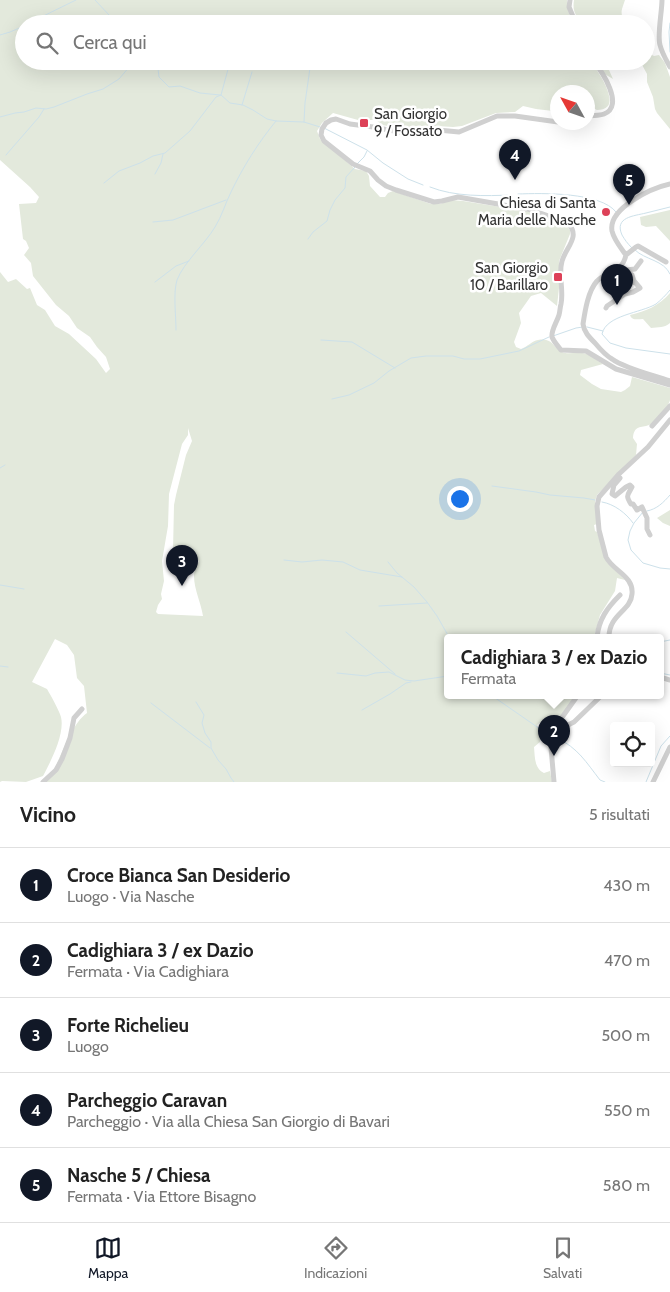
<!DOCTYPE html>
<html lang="it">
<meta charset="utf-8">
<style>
body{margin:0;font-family:Cabin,sans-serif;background:#f6f6f6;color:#222}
.controls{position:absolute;right:15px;bottom:15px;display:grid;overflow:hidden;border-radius:5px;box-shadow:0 5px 20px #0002}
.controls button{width:45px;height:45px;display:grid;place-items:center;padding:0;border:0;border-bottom:1px solid #e0e0e0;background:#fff;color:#222;font:25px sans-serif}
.compass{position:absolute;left:550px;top:85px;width:45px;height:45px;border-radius:50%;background:#fff;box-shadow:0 5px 20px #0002;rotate:310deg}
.you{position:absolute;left:459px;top:498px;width:18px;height:18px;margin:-12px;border:4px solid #fff;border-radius:50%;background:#1a73e8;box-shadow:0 0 0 8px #1a73e833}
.badge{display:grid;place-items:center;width:32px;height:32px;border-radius:50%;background:#111827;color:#fff;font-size:16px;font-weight:700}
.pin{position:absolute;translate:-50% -41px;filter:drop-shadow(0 1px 2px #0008)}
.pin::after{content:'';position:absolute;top:26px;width:18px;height:15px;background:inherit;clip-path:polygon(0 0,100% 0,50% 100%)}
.popup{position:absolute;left:444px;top:634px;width:220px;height:65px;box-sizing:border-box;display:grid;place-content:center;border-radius:5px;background:#fff;filter:drop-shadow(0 1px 4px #0005);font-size:16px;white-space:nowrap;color:#767676}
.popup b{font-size:19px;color:#222}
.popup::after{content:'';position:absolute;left:50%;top:100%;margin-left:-10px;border:10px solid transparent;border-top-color:#fff}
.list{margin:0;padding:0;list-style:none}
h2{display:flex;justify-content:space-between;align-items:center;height:65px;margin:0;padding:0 20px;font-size:21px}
h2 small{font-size:16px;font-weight:400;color:#767676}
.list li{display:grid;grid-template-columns:32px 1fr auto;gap:15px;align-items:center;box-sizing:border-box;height:75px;padding:0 20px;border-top:1px solid #e0e0e0}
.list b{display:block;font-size:19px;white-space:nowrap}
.list p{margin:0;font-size:16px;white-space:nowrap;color:#767676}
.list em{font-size:16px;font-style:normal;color:#767676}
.icon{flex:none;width:28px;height:28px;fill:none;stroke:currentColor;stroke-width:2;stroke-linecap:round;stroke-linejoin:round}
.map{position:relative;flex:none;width:670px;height:782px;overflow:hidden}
.search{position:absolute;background:#fff;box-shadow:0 5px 20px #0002;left:15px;right:15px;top:15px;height:55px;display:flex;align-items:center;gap:12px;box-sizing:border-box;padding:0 18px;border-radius:28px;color:#767676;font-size:19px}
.sheet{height:440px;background:#fff}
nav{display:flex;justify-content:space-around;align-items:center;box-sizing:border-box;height:70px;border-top:1px solid #e0e0e0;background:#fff;font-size:14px;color:#767676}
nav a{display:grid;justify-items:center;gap:2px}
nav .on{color:#111827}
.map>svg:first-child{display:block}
</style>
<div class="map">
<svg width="670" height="782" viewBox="0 0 670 782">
<rect width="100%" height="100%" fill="#fff"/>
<path fill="#e3e9dc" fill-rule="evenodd" d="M0 0H567V6L572 24H24V61H590C597 69 615 96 608 106 605 109 601 110 597 110 587 105 588 103 588 92H558L557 98 552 101 553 111 536 109 523 106 515 112 496 113 462 126 453 127 437 126 411 130 382 125 376 120H358L333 113 322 123 317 131 320 139 355 169 366 171 369 176 370 186 380 197H385L388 193 393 191 431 204H440L451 200 463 201 526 211 549 218 565 224 570 230V234L559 261V288L557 306 541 293 531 296 519 313 521 323 514 342 516 347 521 349C527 347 532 341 538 340 553 337 553 348 562 352 568 355 575 352 582 353 590 354 596 360 603 364L581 370 580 375 592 384 601 389 621 392 625 390 630 386 632 377 670 388C670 392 670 397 670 400 669 406 655 423 649 425 641 428 634 425 633 438L637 444 636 455 597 495 595 501 597 524 594 525 595 531 597 532 607 562 625 580 617 578 615 591 600 615 594 637H448V695H574C571 704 563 714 555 721L552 720V724L546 726 541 722 537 725 540 731V742L534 747C535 757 534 768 544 773L550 771 552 782H45L51 777C60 759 71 724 87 713L84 686 77 678 74 655 67 645 55 639 32 682 47 689C51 696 59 710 61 717 65 734 51 761 43 776L26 782 2 781 0 782V272L8 282 16 279 27 289 30 288 37 305 45 310 55 326 69 334 96 359 106 373 110 369 106 357 97 347 90 337 77 328 69 316 56 305 33 276 31 263 24 255 29 248 26 241 23 239 19 204 36 203 39 197 30 187 0 160ZM188 428 192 441 186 455 176 495 174 505 173 551 183 548 199 561C197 565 194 571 194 576 194 589 201 603 203 616L158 614 156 612 158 605 162 599 161 594 164 581 162 561 168 526 169 494 182 444 188 435Z
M574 0H625C621 12 620 12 625 24H579C577 13 572 13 574 0Z
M646 52 654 56 659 55 665 63 670 77V129L657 113 655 109 653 97 647 82V74L640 61H646Z
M597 61H605L613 79 603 73 600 64Z
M670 210V241L656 226 646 227 641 225 640 217Z
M670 293V323C665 328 658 327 651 328L643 319C638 319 632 321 630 315 646 311 659 306 670 293Z
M670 510V526L663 523 657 518Z"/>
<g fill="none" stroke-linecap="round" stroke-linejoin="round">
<path stroke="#cde1ea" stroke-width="1" d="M95 0 110 16 121 24
M311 20V24
M670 23 669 32 670 52
M27 24 76 0
M0 35 10 32 24 26
M157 61 159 77 169 87 180 86 200 93 220 95
M221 95 230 103 243 105 253 110 267 119 276 121 304 122 320 127
M242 105 252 72
M0 117 15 113 24 112 36 108 46 109 54 107 87 94 103 89 119 79 130 66 137 61
M304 122 305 103 311 61
M324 128 367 150 383 163 408 179 423 185
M6 155 39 117 44 109
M357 164 364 157 367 151
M155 174 161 163 163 154
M104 183 119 171 140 163 153 156 165 153 190 131 216 97 221 95 230 62
M430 187C455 197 485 196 512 195
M518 194C542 193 601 192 616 212
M153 222 173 220 226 200
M308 239 313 232 327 221 330 210 335 200 345 188 346 177 355 167
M632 248C627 243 625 240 622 235 614 217 634 216 646 213 654 211 662 209 670 207
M635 250C645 260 664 260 670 274
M155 282 176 266 189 261
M670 290C666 295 661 300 656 304 641 313 606 315 602 334L610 343 626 348 670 354
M587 327 603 331
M176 330C176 315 173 293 177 280 184 262 205 244 215 227 222 216 225 204 231 192 243 167 258 143 276 121
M553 336 576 328 583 327
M321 340 352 342 395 368
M332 399 349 395 374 383 389 371 411 358 426 356H453L464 359H480L519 351 549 337
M0 468 5 465
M492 486 536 492 550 495 584 498 595 500
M602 502C614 504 626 513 633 523
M647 511C657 509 663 503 670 495
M643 512 634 523 630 531 628 540 631 550 643 563 660 568 670 569
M284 560 302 562 322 560 343 562 360 570 402 577
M388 562 397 573 414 587 427 602 437 616 449 637
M0 585 24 589
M379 606 427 603
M346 632 395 674
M660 642 670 640
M0 666 8 667
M337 673 366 676 375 673 389 672 405 680 414 681 448 676
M660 673 670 675
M491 695 540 729
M196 702 204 715 202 723 205 733 211 742V748L218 760 226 769 231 778 234 782
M151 703 210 748
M362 710 390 694 406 683 411 682
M557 738C578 748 586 762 600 780L605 782
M646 782 661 746 670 736"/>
<path stroke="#d0d0d0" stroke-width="5" d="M570 0 569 7 576 24
M662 0C662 11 657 36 660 45 662 53 666 60 670 67
M588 116C593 115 599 116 604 114 625 106 602 71 593 61
M558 122 515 116H497L459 132 438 130 423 133 410 134 373 127 350 124 336 119 331 120 326 123 322 129 321 135 324 141 353 164 370 171 378 180 386 186 396 190 434 202 442 201 458 197 532 210 568 223C581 237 566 247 562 261 558 275 564 290 561 304 560 307 560 312 559 315 557 322 551 330 552 337 554 342 558 346 561 350L586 351 616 369 670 385
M561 122H565
M670 184C652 188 608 208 612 231 614 240 621 248 626 255 622 273 609 270 597 281 588 291 585 311 583 324 584 332 589 337 595 343 600 349 605 355 612 359 626 369 653 375 670 381
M626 255 636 247 638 246 666 262
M626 270 635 269 641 261
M612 278 622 289H624L634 281 632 275 619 267
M606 308 607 306 625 294 633 292 640 288 634 281
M652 426 670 406
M620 478 614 485 612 494 615 496 626 487 630 485 632 487C628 495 625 495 631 504H633L637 510 642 507 647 518V529L650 535
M597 637C599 619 607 608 620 595
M609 637C609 614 631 611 632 594 634 576 613 571 606 557L599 530 597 506 599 497 619 474 648 447 670 420
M660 677 670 680
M554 732 574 722 602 695
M43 782 56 770 62 759 70 738 74 718 82 709
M554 782 550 736 554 732 553 730 555 725 558 723 578 695
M653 782 670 747"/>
</g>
<g fill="#dd4158" stroke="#fff" stroke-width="2">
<rect x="359" y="118" width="10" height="10" rx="2.5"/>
<circle cx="606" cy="212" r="5"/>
<rect x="553" y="272" width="10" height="10" rx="2.5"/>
</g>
<g text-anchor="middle" stroke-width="5" stroke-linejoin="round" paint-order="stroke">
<g font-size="15" fill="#333" stroke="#fff" text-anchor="end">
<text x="374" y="119" text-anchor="start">San Giorgio<tspan x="374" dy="17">9 / Fossato</tspan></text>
<text x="596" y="208">Chiesa di Santa<tspan x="596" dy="17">Maria delle Nasche</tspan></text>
<text x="548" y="273">San Giorgio<tspan x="548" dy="17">10 / Barillaro</tspan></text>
</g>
</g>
</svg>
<div class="controls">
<button><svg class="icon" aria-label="locate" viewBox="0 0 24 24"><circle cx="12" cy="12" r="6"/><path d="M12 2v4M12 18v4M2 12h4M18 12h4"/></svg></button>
</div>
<svg class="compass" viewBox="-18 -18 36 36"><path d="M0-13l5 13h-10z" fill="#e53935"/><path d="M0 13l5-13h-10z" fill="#767676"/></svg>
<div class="you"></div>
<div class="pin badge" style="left:617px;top:305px">1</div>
<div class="pin badge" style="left:554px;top:756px">2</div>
<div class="popup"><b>Cadighiara 3 / ex Dazio</b>Fermata</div>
<div class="pin badge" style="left:182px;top:586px">3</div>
<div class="pin badge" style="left:515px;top:180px">4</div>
<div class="pin badge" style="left:629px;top:205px">5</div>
<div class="search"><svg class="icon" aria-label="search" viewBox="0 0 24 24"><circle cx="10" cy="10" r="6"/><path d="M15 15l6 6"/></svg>Cerca qui</div>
</div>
<section class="sheet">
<h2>Vicino<small>5 risultati</small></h2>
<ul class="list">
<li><span class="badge">1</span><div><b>Croce Bianca San Desiderio</b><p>Luogo · Via Nasche</p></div><em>430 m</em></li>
<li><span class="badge">2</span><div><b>Cadighiara 3 / ex Dazio</b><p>Fermata · Via Cadighiara</p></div><em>470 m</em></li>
<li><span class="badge">3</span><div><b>Forte Richelieu</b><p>Luogo</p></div><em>500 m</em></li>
<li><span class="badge">4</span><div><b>Parcheggio Caravan</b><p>Parcheggio · Via alla Chiesa San Giorgio di Bavari</p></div><em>550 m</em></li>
<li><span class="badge">5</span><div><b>Nasche 5 / Chiesa</b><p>Fermata · Via Ettore Bisagno</p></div><em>580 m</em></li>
</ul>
</section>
<nav>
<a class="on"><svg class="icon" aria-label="map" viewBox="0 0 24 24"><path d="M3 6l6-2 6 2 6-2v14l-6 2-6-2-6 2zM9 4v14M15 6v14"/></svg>Mappa</a>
<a><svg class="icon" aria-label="directions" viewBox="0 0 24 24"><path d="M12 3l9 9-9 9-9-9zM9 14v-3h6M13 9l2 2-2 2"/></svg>Indicazioni</a>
<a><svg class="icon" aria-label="saved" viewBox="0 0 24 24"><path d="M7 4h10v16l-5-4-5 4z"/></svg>Salvati</a>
</nav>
